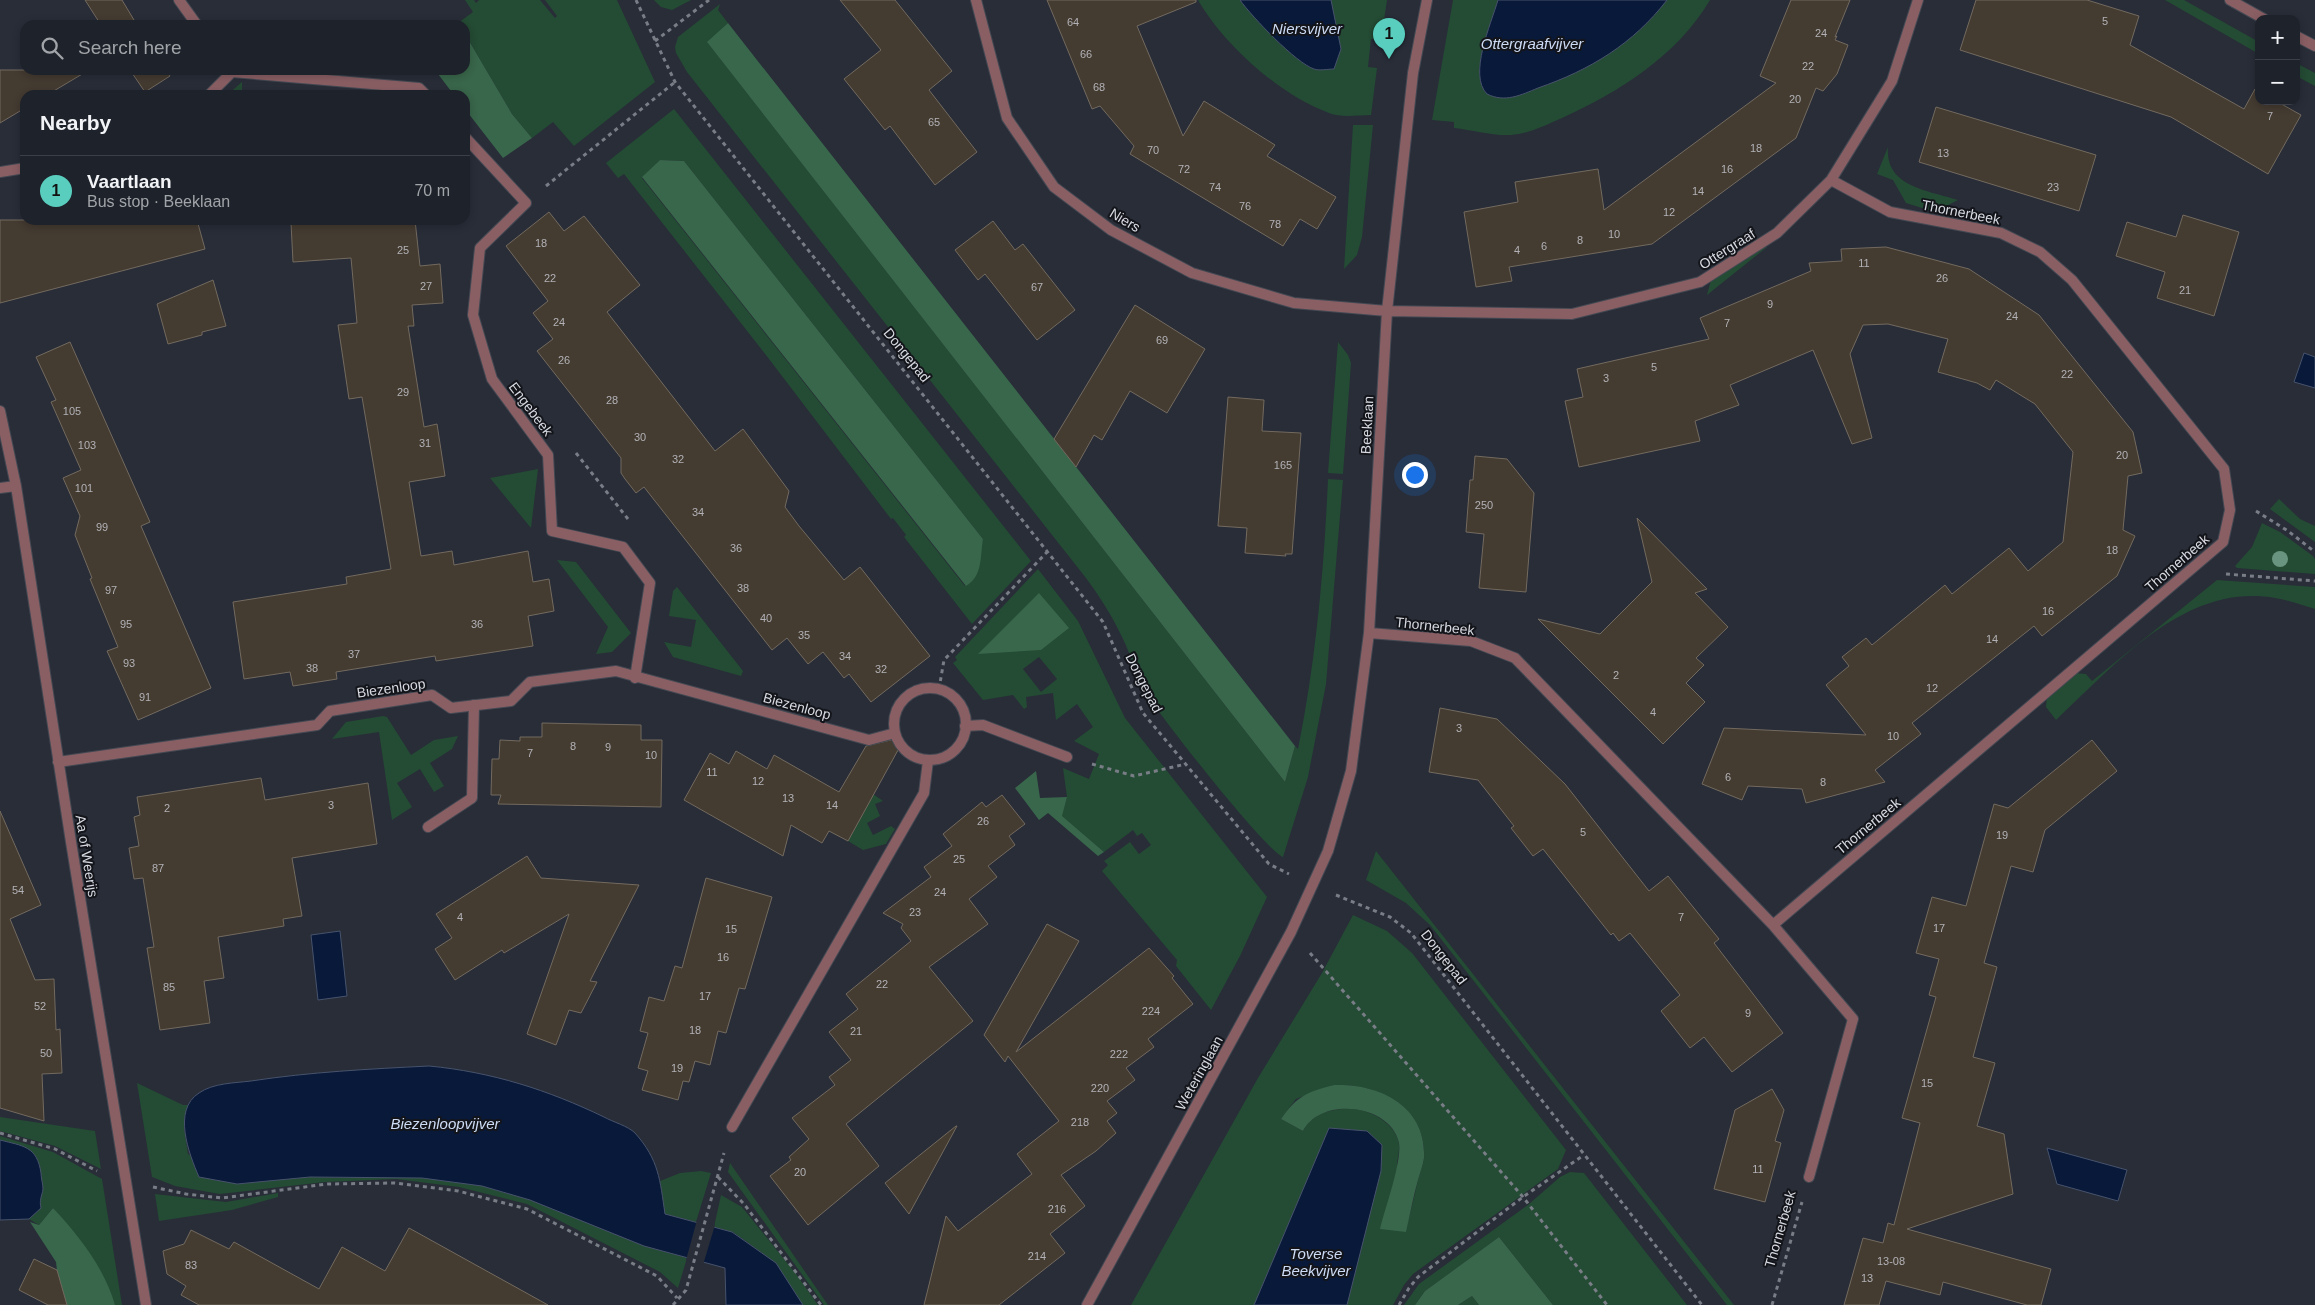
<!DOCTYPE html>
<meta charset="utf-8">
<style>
body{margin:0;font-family:Arial,sans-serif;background:#262a32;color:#f1f3f6}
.controls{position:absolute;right:15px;top:15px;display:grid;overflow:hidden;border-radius:10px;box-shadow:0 2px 8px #0003}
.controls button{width:45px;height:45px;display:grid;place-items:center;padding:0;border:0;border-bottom:1px solid #3c3f47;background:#1e222a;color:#f1f3f6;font:25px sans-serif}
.you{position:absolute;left:1414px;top:474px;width:18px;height:18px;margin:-12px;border:4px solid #fff;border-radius:50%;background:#1a73e8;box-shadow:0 0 0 8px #1a73e833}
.badge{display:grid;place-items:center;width:32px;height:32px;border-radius:50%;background:#59cebf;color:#111;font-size:16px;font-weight:700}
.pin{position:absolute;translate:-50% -41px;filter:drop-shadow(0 1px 2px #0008)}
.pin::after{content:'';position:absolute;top:26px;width:18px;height:15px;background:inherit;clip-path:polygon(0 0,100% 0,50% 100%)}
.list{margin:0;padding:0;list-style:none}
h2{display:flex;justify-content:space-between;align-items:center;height:65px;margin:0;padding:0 20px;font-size:21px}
h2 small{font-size:16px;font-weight:400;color:#a1a4a8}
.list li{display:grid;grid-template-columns:32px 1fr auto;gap:15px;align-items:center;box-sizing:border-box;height:70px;padding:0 20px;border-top:1px solid #3c3f47}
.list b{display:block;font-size:19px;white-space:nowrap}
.list p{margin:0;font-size:16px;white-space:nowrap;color:#a1a4a8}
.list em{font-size:16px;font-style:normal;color:#a1a4a8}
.icon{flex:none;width:28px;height:28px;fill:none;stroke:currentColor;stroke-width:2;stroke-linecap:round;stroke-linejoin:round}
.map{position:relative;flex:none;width:2315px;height:1305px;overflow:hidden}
.search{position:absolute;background:#1e222a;box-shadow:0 2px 8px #0003;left:20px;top:20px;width:450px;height:55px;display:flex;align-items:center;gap:12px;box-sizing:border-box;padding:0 18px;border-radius:15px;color:#a1a4a8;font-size:19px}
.panel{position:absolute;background:#1e222a;box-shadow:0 2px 8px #0003;left:20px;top:90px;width:450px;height:135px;border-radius:15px}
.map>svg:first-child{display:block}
</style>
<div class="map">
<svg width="2315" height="1305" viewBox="0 0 2315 1305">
<rect width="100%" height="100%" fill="#282d38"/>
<path fill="#244b34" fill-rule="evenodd" d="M465 0H474L476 3 479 0H540L555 18 557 16 545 0H617L655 82 574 146 553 122 532 138 512 114 465 34V25L458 23 473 12Z
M654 0H691L672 10 661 7Z
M1198 0H1240L1279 43 1315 70 1341 49 1331 0H1387L1381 40 1371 39 1368 67 1377 68 1371 115C1358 115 1341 118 1329 113 1280 95 1224 45 1198 0Z
M1453 0H1498C1491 24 1468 75 1487 94 1505 103 1521 94 1538 88 1590 70 1633 44 1667 0H1710C1677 56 1619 92 1562 118 1546 125 1528 134 1511 135 1493 136 1472 130 1454 128V122L1432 120Z
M2165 0H2184L2259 42V54Z
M720 4 718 10 728 23 708 43 1285 782 1295 746 1298 749C1316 660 1324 570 1328 479L1343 480 1326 684 1308 777 1283 857C1265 850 1159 715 1146 693 1136 675 1131 655 1122 637 1112 616 1100 597 1086 578L687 72 676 53 675 47 678 37Z
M2296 63 2315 73V86L2296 76Z
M242 82V95H227Z
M674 109 1031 561 972 624 904 537 906 535 893 518 891 519 769 359 624 174 618 178 606 163ZM660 160 684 161 983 539 965 586 642 178Z
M1353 125H1373L1362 237 1357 255 1344 269Z
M1888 147C1885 187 1928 190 1958 200L1935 212 1906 203 1893 180 1877 174Z
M1755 245 1767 247 1707 295 1711 280Z
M1338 342 1348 355 1351 363 1343 474 1328 473Z
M538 469 531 528 490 478Z
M2279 499 2300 519 2315 526V542L2270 509Z
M2262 523 2280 532 2313 556 2315 559V574L2237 568 2235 566 2252 547Z
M557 560 576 562 631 633 612 652 596 654 608 627Z
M1038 569 1078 621 1125 718 1267 897 1240 956 1211 1010 1176 966 1177 960 1102 871 1108 865 1104 861 1130 842 1139 854 1151 845 1142 833 1137 836 1133 830 1104 852 1061 816 1067 797 1063 768 1089 779 1099 754 1074 741 1093 727 1077 704 1056 720 1053 693 1026 697 1027 707 1024 709 1013 695 983 700 953 663 957 660 955 657ZM1039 657 1057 679 1041 692 1023 669Z
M2217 580 2315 587V609C2302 605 2288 600 2275 598 2185 582 2115 665 2056 720L2046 707 2047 696 2075 673 2086 674 2092 681Z
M677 587 743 671 741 676 673 657 664 642 691 647 696 620 669 616 673 591Z
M383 716 387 717 411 755 434 740 458 736 452 749 430 763 444 786 434 792 420 769 397 783 412 807 392 820 379 732 332 739 346 722Z
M873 794 883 801 875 804 880 816 867 823 873 835 891 826 895 829 886 844 863 850 848 841Z
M1376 851 1734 1305H1727L1430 925 1406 903 1366 880Z
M1353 915 1387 931 1412 953 1566 1150 1558 1169 1413 1274 1404 1285 1393 1305H1347L1368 1219 1382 1145 1367 1131 1329 1128 1254 1305H1131L1258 1078 1322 973ZM1334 1085C1379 1083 1427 1107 1424 1158 1423 1165 1420 1173 1418 1180 1414 1197 1410 1215 1405 1232 1403 1211 1397 1188 1397 1167 1397 1158 1401 1149 1398 1140 1392 1119 1362 1106 1341 1109 1324 1111 1311 1116 1303 1131L1281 1119 1296 1099Z
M137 1083 183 1105H188L184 1128 188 1154 237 1184 310 1177 422 1178 482 1186 530 1200 644 1246 687 1258 678 1288 660 1272 527 1204 459 1187 396 1179 325 1182 220 1194 175 1186 152 1177Z
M0 1117 95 1131 101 1169 55 1146 0 1131Z
M0 1136 53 1152 102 1179 122 1305H115L100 1272 53 1208 39 1225 29 1219 41 1208 40 1201 43 1188 22 1146 0 1140Z
M730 1163 828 1305H824L728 1172Z
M701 1171 711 1173 696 1222 665 1214 660 1181 680 1173Z
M1570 1172 1584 1173 1687 1305H1553L1499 1237 1425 1291 1415 1305H1404L1419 1284 1529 1204 1560 1177Z
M278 1193V1197L232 1210 159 1221 155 1194 226 1202Z
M721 1195 742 1207 796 1274 818 1305H803L776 1263 733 1232 714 1227Z
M1472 1296 1479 1305H1458Z"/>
<path fill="#39674b" d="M728 23 1295 746 1285 782 707 42Z
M465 34 512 114 532 138 503 158 465 109V95H454L435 70H465Z
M660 160 684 161 983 539C980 557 983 576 966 586L642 177Z
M1039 593 1069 628 1041 650 978 654Z
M1036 771 1040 798 1067 797 1062 816 1104 852 1098 856 1048 813 1039 820 1015 788Z
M1334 1085C1379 1083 1427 1106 1424 1158 1423 1165 1420 1173 1418 1180 1413 1197 1410 1215 1406 1232L1380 1229C1385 1208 1402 1162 1399 1143 1391 1104 1321 1096 1303 1131L1281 1119C1297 1096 1307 1092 1334 1085Z
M53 1208C79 1236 104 1267 115 1305H61L56 1262 30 1222 39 1225Z
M1499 1237 1553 1305H1479L1472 1296 1458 1305H1415L1425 1291Z"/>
<path fill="#09193a" stroke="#47536c" d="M1240 0H1331L1341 49 1334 69C1328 69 1319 71 1314 69 1296 63 1252 17 1240 0Z
M1498 0H1667C1633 44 1590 70 1538 88 1521 95 1505 103 1487 94 1468 75 1491 24 1498 0Z
M2304 353 2315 357V388L2294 382Z
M340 931 347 996 318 1000 311 935Z
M429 1066C492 1072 548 1090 604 1117 613 1122 628 1126 635 1133 659 1160 660 1180 665 1214L732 1232 776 1263 803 1305H726L725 1268 644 1246 530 1200 482 1186 422 1178 310 1177 237 1184 199 1177C189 1154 172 1110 199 1093 213 1083 235 1083 251 1081 310 1072 369 1069 429 1066Z
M1329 1128 1367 1131 1382 1145 1381 1171 1347 1305H1254Z
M0 1140C23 1146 37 1146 41 1173 41 1178 43 1184 43 1189 42 1196 39 1200 41 1208L29 1219 0 1220Z
M2047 1148 2127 1170 2118 1201 2057 1184Z"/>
<path fill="#282d38" d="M697 1220 715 1225 703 1265 686 1260Z"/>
<path fill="#443b31" stroke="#736a5f" d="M85 0H122L137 25H101Z
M840 0H895L952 71 929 90 977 152 935 185 890 126 885 130 844 79 881 50Z
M1047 0H1196V2L1137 26 1183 136 1204 101 1275 145 1267 156 1336 197 1317 229 1300 219 1283 246 1130 154 1134 146 1100 106 1092 109Z
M1791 0H1850L1835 37 1837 36 1835 40 1848 45 1837 74 1823 91 1816 88 1796 138 1652 244 1509 267 1512 281 1476 287 1464 212 1518 202 1515 182 1598 169 1604 210 1776 83 1760 76Z
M1976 0H2087L2139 16 2130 45 2244 109 2255 89 2259 91V101H2276L2301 115 2268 174 2171 117 1960 50Z
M0 70H89L47 95H25V108L0 123Z
M130 70H166L170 76 145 92Z
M1936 107 2096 155 2079 211 1919 162Z
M549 212 564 231 584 216 640 285 607 312 715 451 743 429 789 491 785 507 799 526 844 580 860 567 930 656 871 702 849 674 844 678 823 652 808 664 787 638 772 650 644 487 636 493 625 479 621 473V458L537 351 553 339 533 313 548 301 506 246Z
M2183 215 2239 232 2214 316 2157 298 2165 272 2116 256 2127 222 2176 237Z
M0 220H197L205 249 0 303Z
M352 220H415L420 266 440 264 443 303 412 305 414 326H408L424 427 437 424 445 476 409 482 421 556 452 551 454 565 528 551 533 582 549 579 554 611 528 616 533 646 436 661 435 656 336 672 337 679 293 686 290 672 244 679 233 602 347 584 346 577 391 569 362 397 349 399 338 325 357 323 351 258 293 262 291 223Z
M993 221 1015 250 1023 244 1075 310 1037 340 985 274 978 280 955 250Z
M1886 247 1969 269 2039 315 2133 432 2142 473 2128 476 2123 530 2135 536 2117 576 2042 636 2034 626 1912 723 1921 734 1875 770 1885 782 1806 803 1802 789 1748 786 1742 800 1702 784 1724 728 1866 735 1826 685 1849 666 1842 657 1866 638 1872 645 1945 585 1952 594 2009 548 2028 571 2063 542 2073 452 2035 404 1996 380 1990 390 1977 383 1938 372 1948 339 1888 324 1863 325 1850 354 1872 438 1852 444 1813 350 1730 385 1739 405 1695 421 1700 441 1579 467 1565 401 1583 397 1577 369 1709 339 1700 318 1811 271 1809 263 1842 261 1841 249Z
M213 280 226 326 202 332V335L168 344 157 304Z
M1135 305 1205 349 1167 413 1130 391 1102 440 1094 435 1076 467 1054 439Z
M70 342 150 522 141 526 211 688 138 720 107 651 118 647 90 579 92 578 75 535 80 516 63 478 81 470 51 402 56 400 36 357Z
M1228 397 1264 400 1262 431 1301 433 1292 554H1285L1286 556 1245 553 1247 528 1218 526Z
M1475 456 1507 459 1534 493 1526 592 1479 588 1484 534 1466 532 1470 480H1473Z
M1637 518 1707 589 1695 593 1728 627 1696 658 1704 665 1686 683 1705 702 1663 744 1538 619 1600 634 1652 582Z
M1440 708 1497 719 1565 784 1649 891 1668 876 1719 939 1714 943 1783 1033 1732 1072 1704 1037 1690 1048 1661 1011 1680 995 1630 933 1619 941 1613 933 1611 935 1543 849 1533 856 1511 828 1514 826 1478 780 1429 772Z
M542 723 641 725V740H662L661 807 498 804 501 795H491L492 759H499L500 740 520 741V737H542Z
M899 738 903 741 848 841 829 831 822 843 791 825 783 856 684 800 710 753 729 764 736 751 767 769 774 755 839 792 866 746Z
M2092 740 2117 771 2045 830 2033 872 2011 866 1984 963 1997 967 1973 1057 1995 1063 1977 1126 2004 1134 2013 1194 1907 1229 2051 1269 2041 1305H2027L1943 1282 1940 1295 1886 1281 1879 1305H1844L1863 1238 1883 1243 1888 1223 1894 1225 1920 1123 1902 1118 1936 997 1929 995 1939 959 1916 953 1932 897 1966 906 1994 804 2008 808Z
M261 778 265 800 368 783 377 844 292 858 302 916 283 919 284 926 218 937 224 978 204 981 210 1023 160 1030 147 948 154 947 143 878 134 879 129 848 139 846 134 817 140 815 137 797Z
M1002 795 1025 824 1009 836 1015 845 988 866 997 877 969 899 988 924 929 967 973 1021 846 1124 879 1166 808 1225 770 1176 791 1160 789 1157 809 1139 792 1118 835 1085 829 1077 851 1060 829 1032 858 1009 846 994 911 941 901 928 903 924 883 913 931 877 924 867 952 846 943 834 982 802 986 807Z
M0 811 41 905 10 919 35 980 54 979 56 1030 60 1029 62 1073 42 1074 44 1121 0 1108Z
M527 856 541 878 639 885 590 981 597 982 581 1013 569 1010 556 1045 527 1034 569 914 504 953 502 950 455 980 435 949 452 938 436 914Z
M706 878 772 897 745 989 739 988 726 1033 718 1031 710 1065 695 1061 689 1082 683 1081 678 1100 642 1090 648 1071 638 1068 648 1033 640 1031 649 997 664 1001 675 966 682 968Z
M1047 924 1079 941 1016 1052 1149 948 1174 976 1172 978 1193 1004 1148 1039 1154 1047 1126 1068 1135 1080 1107 1101 1117 1113 1107 1121 1116 1133 1096 1151 1061 1175 1085 1206 1050 1234 1065 1253 999 1305H924L946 1216 958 1231 1032 1174 1017 1154 1059 1121 1008 1056 1005 1062 984 1035Z
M1772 1089 1784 1110 1775 1141 1781 1143 1765 1202 1714 1189 1735 1110Z
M956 1126H957L909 1214 885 1183Z
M409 1228 548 1305H199L181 1295 186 1286 167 1274 163 1251 184 1244 191 1230 229 1249 234 1242 319 1289 342 1247 385 1271Z
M34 1259 57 1270 67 1305H48L19 1290Z"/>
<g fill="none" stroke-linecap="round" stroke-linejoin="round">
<g stroke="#444953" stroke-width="12">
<path id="lane" d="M965 726 983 725 1067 757
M428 827 472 798 474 705"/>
</g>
<g stroke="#444953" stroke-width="12">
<path id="street" d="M179 0 197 25
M976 0 1007 118 1054 187 1111 230 1192 273 1294 303 1387 311 1572 314 1700 282 1777 233 1831 180 1892 81 1918 0
M2230 0 2264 19
M2296 36 2315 46
M209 95 232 72 419 88 426 95
M465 137 526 203 480 248 473 315 492 379 548 455 552 531 623 547 650 583 635 678
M0 172 25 168
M0 411 16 486 71 842 146 1305
M0 488 16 486
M1369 633 1471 641 1515 658 1773 925 2223 542 2230 510 2224 469 2072 280 2040 252 2001 233 1890 212 1831 180
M894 724a36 36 0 1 1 72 0a36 36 0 1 1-72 0Z
M58 762 317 725 330 711 432 695 451 708 511 701 530 682 616 671 869 740 895 733
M1773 925 1853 1019 1809 1177
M732 1127 924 793 928 761
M1087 1305 1291 932 1328 851 1351 771 1369 633 1387 311 1413 73 1427 0"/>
</g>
<path stroke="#787d86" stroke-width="3" stroke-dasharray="4 4" stroke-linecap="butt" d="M636 0 675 82 1103 622 1143 713 1269 864 1289 874
M655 41 709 0
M546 186 675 82
M576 453 628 519
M2256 511 2288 531 2315 552
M2226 574 2315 581
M939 689 944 660 1048 551
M1092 764 1134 776 1186 764
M1336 895 1390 917 1411 933 1702 1305
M1310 953 1523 1197 1607 1305
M0 1133 55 1149 97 1171
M718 1177 744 1204 821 1305
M153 1187 186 1194 222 1198 327 1184 395 1183 458 1191 527 1209 657 1276 677 1298
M673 1305 686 1290 724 1153
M1399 1305 1409 1288 1418 1277 1523 1197 1584 1155
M1772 1305 1802 1202"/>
<use href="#lane" stroke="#8a5f64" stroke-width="10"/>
<use href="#street" stroke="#8a5f64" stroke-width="10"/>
</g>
<circle fill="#69947f" cx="2280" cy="559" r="8"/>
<g text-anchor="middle" stroke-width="4" stroke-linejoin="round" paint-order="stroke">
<g font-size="11" fill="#b2b2b6">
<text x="2105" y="25">5</text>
<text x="1073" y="26">64</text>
<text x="1821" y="37">24</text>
<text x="1086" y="58">66</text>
<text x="1808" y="70">22</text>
<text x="1099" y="91">68</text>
<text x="1795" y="103">20</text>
<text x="2270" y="120">7</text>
<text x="934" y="126">65</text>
<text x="1756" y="152">18</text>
<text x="1153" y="154">70</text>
<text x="1943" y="157">13</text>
<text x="1184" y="173">72</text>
<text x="1727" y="173">16</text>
<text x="1215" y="191">74</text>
<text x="2053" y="191">23</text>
<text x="1698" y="195">14</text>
<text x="1245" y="210">76</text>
<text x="1669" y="216">12</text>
<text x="1275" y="228">78</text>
<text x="1614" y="238">10</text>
<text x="1580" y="244">8</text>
<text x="541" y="247">18</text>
<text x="1544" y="250">6</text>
<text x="403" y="254">25</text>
<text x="1517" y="254">4</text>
<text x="1864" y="267">11</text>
<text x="550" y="282">22</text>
<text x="1942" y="282">26</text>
<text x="426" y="290">27</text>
<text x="1037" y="291">67</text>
<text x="2185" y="294">21</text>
<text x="1770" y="308">9</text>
<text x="2012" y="320">24</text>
<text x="559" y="326">24</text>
<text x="1727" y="327">7</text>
<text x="1162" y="344">69</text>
<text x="564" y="364">26</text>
<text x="1654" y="371">5</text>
<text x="2067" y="378">22</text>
<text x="1606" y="382">3</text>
<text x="403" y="396">29</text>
<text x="612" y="404">28</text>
<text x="72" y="415">105</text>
<text x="640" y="441">30</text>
<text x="425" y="447">31</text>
<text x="87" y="449">103</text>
<text x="2122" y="459">20</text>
<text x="678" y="463">32</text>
<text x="1283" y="469">165</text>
<text x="84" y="492">101</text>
<text x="1484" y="509">250</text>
<text x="698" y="516">34</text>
<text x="102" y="531">99</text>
<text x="736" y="552">36</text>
<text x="2112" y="554">18</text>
<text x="743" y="592">38</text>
<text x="111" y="594">97</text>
<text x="2048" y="615">16</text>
<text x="766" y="622">40</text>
<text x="126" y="628">95</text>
<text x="477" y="628">36</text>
<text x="804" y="639">35</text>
<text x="1992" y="643">14</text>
<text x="354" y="658">37</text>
<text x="845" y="660">34</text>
<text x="129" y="667">93</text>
<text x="312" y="672">38</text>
<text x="881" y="673">32</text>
<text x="1616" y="679">2</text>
<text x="1932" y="692">12</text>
<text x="145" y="701">91</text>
<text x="1653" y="716">4</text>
<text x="1459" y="732">3</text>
<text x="1893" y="740">10</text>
<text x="573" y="750">8</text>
<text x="608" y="751">9</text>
<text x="530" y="757">7</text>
<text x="651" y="759">10</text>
<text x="712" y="776">11</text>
<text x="1728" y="781">6</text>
<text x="758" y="785">12</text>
<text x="1823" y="786">8</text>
<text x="788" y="802">13</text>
<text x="331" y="809">3</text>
<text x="832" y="809">14</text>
<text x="167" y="812">2</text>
<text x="983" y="825">26</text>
<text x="1583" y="836">5</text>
<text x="2002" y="839">19</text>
<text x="959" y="863">25</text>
<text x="158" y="872">87</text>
<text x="18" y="894">54</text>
<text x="940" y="896">24</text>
<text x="915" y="916">23</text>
<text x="460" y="921">4</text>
<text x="1681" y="921">7</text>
<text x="1939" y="932">17</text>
<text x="731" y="933">15</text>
<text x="723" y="961">16</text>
<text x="882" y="988">22</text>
<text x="169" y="991">85</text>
<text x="705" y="1000">17</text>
<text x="40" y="1010">52</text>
<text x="1151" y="1015">224</text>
<text x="1748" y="1017">9</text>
<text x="695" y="1034">18</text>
<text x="856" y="1035">21</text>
<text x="46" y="1057">50</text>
<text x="1119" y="1058">222</text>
<text x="677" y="1072">19</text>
<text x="1927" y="1087">15</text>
<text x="1100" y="1092">220</text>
<text x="1080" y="1126">218</text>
<text x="1758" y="1173">11</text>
<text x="800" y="1176">20</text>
<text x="1057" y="1213">216</text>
<text x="1037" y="1260">214</text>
<text x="1891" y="1265">13-08</text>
<text x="191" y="1269">83</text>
<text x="1867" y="1282">13</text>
</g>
<g font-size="14" fill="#d7dae2" stroke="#13151a">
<text transform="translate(1961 212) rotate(11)" y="5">Thornerbeek</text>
<text transform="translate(1125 220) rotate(31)" y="5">Niers</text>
<text transform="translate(1727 249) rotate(-32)" y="5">Ottergraaf</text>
<text transform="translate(907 355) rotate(51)" y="5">Dongepad</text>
<text transform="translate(531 409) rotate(53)" y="5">Engebeek</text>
<text transform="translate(1367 425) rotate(-87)" y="5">Beeklaan</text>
<text transform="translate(2177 563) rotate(-41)" y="5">Thornerbeek</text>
<text transform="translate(1435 626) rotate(6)" y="5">Thornerbeek</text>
<text transform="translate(1144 683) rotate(63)" y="5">Dongepad</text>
<text transform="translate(391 688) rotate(-8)" y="5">Biezenloop</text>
<text transform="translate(797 706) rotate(15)" y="5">Biezenloop</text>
<text transform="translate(1868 826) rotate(-40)" y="5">Thornerbeek</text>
<text transform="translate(87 856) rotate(81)" y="5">Aa of Weerijs</text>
<text transform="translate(1444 957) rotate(52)" y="5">Dongepad</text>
<text transform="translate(1199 1073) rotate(-61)" y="5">Weteringlaan</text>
<text transform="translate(1780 1229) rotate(-74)" y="5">Thornerbeek</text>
</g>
<g font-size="15" font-style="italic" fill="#cddbf5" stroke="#13151a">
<text x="1307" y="34">Niersvijver</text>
<text x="1532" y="49">Ottergraafvijver</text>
<text x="445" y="1129">Biezenloopvijver</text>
<text x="1316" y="1259">Toverse<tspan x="1316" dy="17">Beekvijver</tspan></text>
</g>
</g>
</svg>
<div class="controls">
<button>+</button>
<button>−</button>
</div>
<div class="you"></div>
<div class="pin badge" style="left:1389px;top:59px">1</div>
<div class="search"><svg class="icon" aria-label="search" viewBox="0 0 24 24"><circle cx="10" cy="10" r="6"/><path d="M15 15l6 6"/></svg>Search here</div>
<section class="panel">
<h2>Nearby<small></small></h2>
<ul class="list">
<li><span class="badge">1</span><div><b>Vaartlaan</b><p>Bus stop · Beeklaan</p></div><em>70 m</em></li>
</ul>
</section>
</div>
